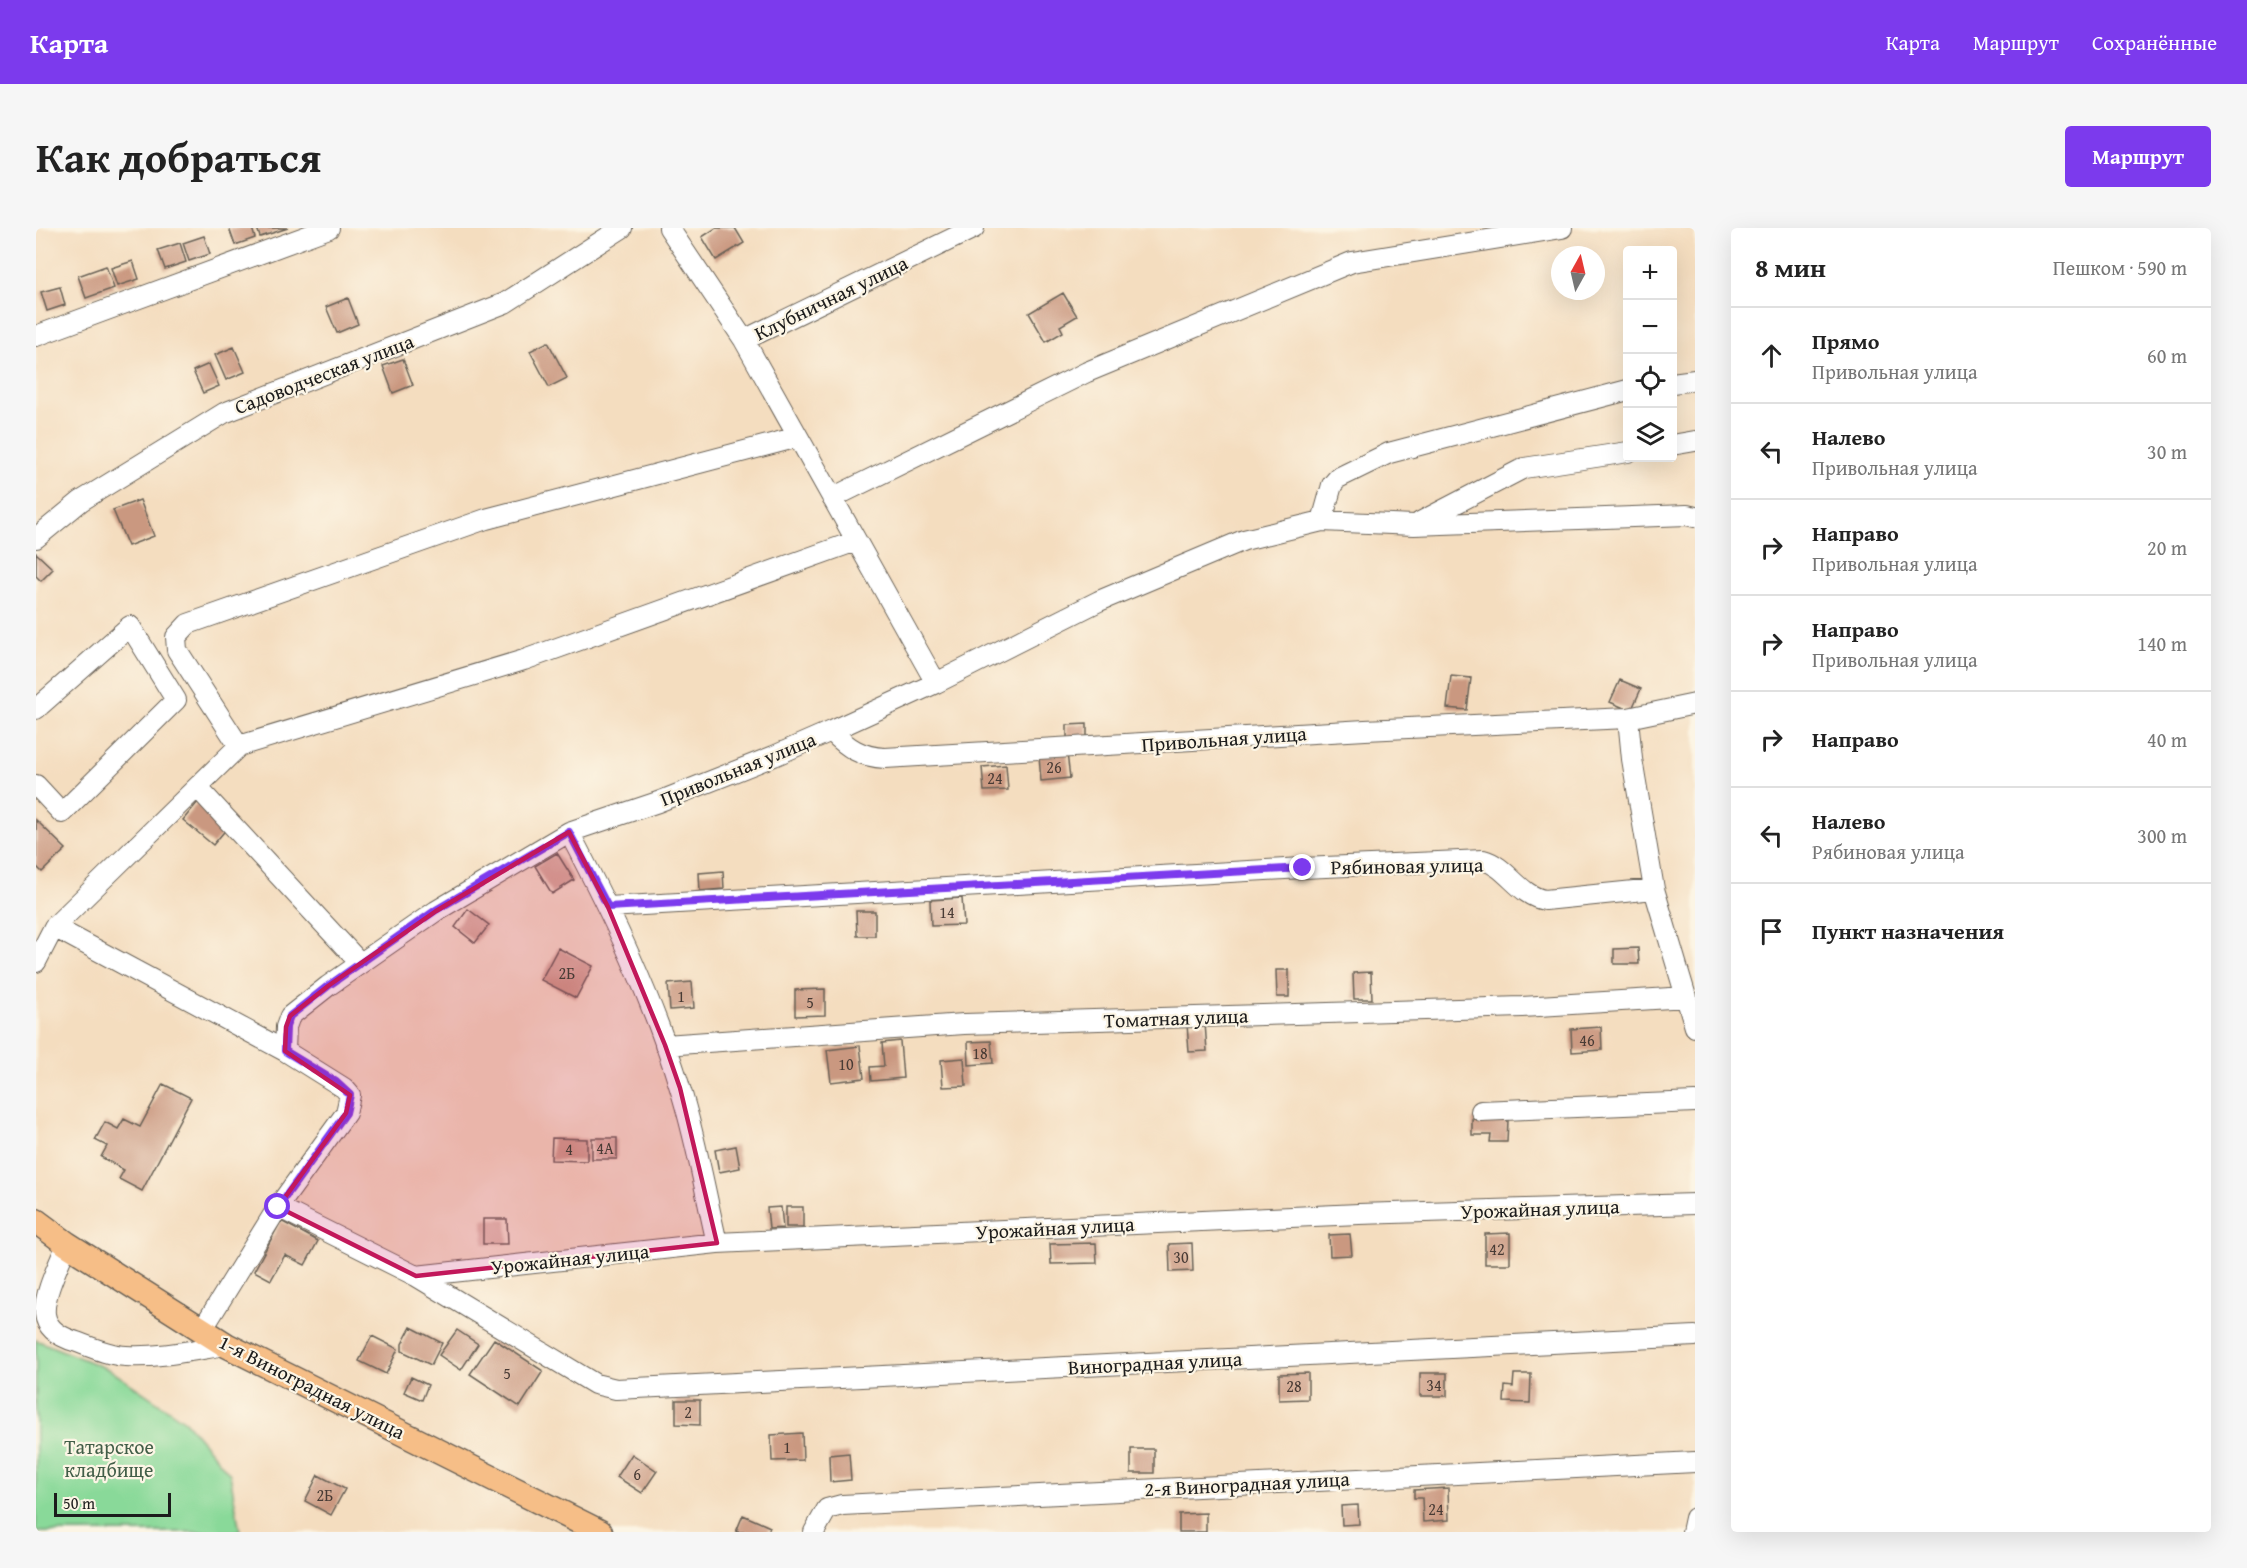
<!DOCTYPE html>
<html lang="ru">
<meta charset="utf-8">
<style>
body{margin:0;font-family:"Gentium Book Plus",serif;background:#f6f6f6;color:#222}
.controls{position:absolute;right:18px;top:18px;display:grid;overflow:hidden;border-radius:6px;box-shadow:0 6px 24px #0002}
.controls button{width:54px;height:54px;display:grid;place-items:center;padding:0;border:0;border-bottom:2px solid #e0e0e0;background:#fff;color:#222;font:30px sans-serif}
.compass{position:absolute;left:1515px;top:18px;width:54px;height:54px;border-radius:50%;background:#fff;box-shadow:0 6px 24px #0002;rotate:8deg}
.scale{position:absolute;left:18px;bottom:15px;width:117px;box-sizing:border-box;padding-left:6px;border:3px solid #1c1c1c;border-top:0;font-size:16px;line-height:21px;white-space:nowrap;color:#1c1c1c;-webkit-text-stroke:4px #fcf5e5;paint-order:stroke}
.stop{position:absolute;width:18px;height:18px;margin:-14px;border:4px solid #7c3aed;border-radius:50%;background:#fff}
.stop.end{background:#7c3aed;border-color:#fff;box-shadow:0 2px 6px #0008}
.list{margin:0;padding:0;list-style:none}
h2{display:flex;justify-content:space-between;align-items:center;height:78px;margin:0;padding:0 24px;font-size:26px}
h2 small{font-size:20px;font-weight:400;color:#767676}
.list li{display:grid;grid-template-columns:39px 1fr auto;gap:18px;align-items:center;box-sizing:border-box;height:96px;padding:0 24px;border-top:2px solid #e0e0e0}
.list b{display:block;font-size:22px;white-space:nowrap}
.list p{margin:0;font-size:20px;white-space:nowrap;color:#767676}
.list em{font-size:20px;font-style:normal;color:#767676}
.icon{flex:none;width:33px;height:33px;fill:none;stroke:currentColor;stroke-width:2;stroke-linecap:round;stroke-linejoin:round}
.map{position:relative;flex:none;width:1659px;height:1304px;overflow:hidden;border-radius:6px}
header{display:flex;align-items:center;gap:36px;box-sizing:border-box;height:84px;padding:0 30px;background:#7c3aed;color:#fff}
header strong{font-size:28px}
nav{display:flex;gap:33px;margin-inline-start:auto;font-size:21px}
.intro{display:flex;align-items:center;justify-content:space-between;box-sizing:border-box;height:144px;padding:0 36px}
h1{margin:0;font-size:42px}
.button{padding:15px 27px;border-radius:6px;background:#7c3aed;color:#fff;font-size:21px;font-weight:700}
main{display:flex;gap:36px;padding:0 36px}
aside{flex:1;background:#fff;border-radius:6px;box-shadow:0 6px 24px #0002}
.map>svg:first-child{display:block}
</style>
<header>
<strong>Карта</strong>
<nav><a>Карта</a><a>Маршрут</a><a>Сохранённые</a></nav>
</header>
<div class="intro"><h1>Как добраться</h1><a class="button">Маршрут</a></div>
<main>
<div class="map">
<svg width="1659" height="1304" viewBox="0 0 1659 1304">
<rect width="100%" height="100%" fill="#fcf5e5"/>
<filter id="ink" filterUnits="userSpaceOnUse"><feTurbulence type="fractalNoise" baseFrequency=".0167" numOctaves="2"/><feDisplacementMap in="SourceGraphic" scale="12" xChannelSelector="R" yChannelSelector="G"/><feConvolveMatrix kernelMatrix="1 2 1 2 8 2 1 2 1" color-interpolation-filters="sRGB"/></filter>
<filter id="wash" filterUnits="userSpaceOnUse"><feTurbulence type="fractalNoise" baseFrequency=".008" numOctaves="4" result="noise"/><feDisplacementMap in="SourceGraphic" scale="24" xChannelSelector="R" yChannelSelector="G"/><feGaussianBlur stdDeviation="1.35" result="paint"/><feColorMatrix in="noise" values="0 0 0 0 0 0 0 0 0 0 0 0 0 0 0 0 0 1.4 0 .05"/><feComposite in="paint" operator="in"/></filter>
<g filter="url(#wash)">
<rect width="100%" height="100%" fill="#f4ddbf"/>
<path fill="#89d999" stroke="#527a5a" stroke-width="1.5" d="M0 1112 74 1142 149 1193 194 1246 204 1304H0Z"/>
<g id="blocks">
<path fill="#ca9880" d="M193 0H216L219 10 199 17Z
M221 0H252L224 9Z
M680 0H699L708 15 680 32 666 9Z
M168 8 174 26 153 33 147 15Z
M144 15 150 34 129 41 122 22Z
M97 33 103 51 81 58 75 40Z
M70 38 78 60 50 70 42 48Z
M24 59 29 77 11 83 5 64Z
M1027 65 1041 88 1024 98 1027 104 1010 114 993 85Z
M312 70 322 96 301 105 290 79Z
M512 114 531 150 513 159 494 123Z
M198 119 209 144 190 152 179 127Z
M367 131 377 157 357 165 347 138Z
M173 136 183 158 167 165 157 143Z
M104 272 118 308 92 318 77 282Z
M0 325 17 341 5 353 0 348Z
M1415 448 1435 450 1431 482 1411 480Z
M1584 452 1605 461 1595 483 1574 474Z
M1051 496V509L1031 510V497Z
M1031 525 1034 550 1005 553 1003 527Z
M970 537 972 562 948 563 946 539Z
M162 574 192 599 177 617 147 592Z
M0 592 30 621 6 644 0 638Z
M521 625 538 652 516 666 499 638Z
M687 643 688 661 664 663 663 645Z
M926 670 928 697 895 698 894 672Z
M432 681 453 697 439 715 419 699Z
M820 683H839V708H821Z
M522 720 557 738 540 770 505 752Z
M1602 720 1603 736H1578V721Z
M1240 742H1253V769H1241Z
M1335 744 1336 771H1318L1317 745Z
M656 754 658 780 634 782 632 756Z
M789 761V787L759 788V762Z
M1169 795 1171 823 1153 824 1151 796Z
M1565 799 1566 822 1536 824 1535 801Z
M864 813 867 850 835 853 834 839 848 838 846 815Z
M955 813 957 835 933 837 932 814Z
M824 818 828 850 795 854 791 822Z
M928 830 930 858 907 859 905 832Z
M127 856 155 870 106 963 83 951 88 942 65 929 71 918 59 912 69 894 82 901 88 891 104 899Z
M1436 891 1472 892 1471 914H1454L1455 907H1436Z
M516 910 551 911V933L515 932Z
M556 910H581V931H556Z
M700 918 704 940 683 944 679 922Z
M745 979 747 1000 733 1001 731 980Z
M750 979H767V999H750Z
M447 991H471L472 1016H447Z
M245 993 282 1013 269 1037 249 1027 235 1052 218 1043Z
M1474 1005V1036H1449V1006Z
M1314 1006 1316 1027 1294 1028 1293 1007Z
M1060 1015 1061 1035 1015 1036 1014 1016Z
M1156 1015 1157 1043 1134 1044 1133 1016Z
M375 1099 406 1115 395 1137 366 1123V1116Z
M421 1102 442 1116 425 1142 403 1127Z
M336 1108 362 1121 350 1146 323 1133Z
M458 1111 507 1143 484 1179 434 1146Z
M1272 1145V1171L1243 1172V1146Z
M1384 1145H1411V1168H1384Z
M1478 1146H1495L1494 1175 1468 1174 1469 1158 1477 1159Z
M375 1149 392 1157 386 1172 368 1164Z
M640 1172H664V1197L640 1196Z
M766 1205 767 1232 736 1233 735 1207Z
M1095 1221H1118V1245H1095Z
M813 1225 815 1252 794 1254 793 1227Z
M596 1226 621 1243 606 1265 581 1249Z
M282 1247 309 1261 295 1287 269 1273Z
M1412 1260 1413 1292 1387 1294 1386 1270H1378V1262Z
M1322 1277 1323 1296 1306 1297 1305 1278Z
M1170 1285V1304H1143V1286Z
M707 1287 734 1299 732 1304H700Z"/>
</g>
</g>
<g filter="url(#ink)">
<use href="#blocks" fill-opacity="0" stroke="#686055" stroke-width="1.5"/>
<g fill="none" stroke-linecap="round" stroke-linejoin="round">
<g stroke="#686055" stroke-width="22">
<path id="minor" d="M633 0 708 112 938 0
M0 108 293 0
M708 112 900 455
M1636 155 1659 152
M1636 217 1659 213
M796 270 1051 144 1316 34 1526 0
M1286 293 1296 257 1302 250 1353 225 1592 162
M1384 294 1488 240 1592 224
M0 310 45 273 188 185 469 75 586 0
M0 481 94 398 140 472 26 585 0 557
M1592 490 1596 531 1618 661 1659 799
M795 503 900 455 1063 373 1208 312 1286 293 1378 297 1651 287 1659 289
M203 518 141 422 140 409 152 396 450 291 762 209
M161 559 324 735
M533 604C576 686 617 771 644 860 660 910 669 964 681 1015
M572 679 1267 640 1447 632C1471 638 1483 668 1509 672L1618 661
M18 699 249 823
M0 734 18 699 203 518 488 432 820 313
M629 817 928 796 1486 779 1651 769
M1445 883 1659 874
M242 979 380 1048 559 1156 580 1161 1659 1108
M31 1016C24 1034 7 1067 9 1086 11 1103 27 1110 41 1114 57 1120 73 1127 90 1128 123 1130 158 1122 190 1117
M380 1048 681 1015 1323 986 1659 976
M166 1102 242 979 310 885 314 867 308 860 249 823 250 799 254 788 292 758 400 683 533 604 622 574 738 528 795 503C812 520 825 529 849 530L1329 502 1592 490 1659 476
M778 1304 791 1281 806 1277 1659 1234
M1656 1304 1659 1290"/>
</g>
<g stroke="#686055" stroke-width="27">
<path id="major" d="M0 993 31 1016 190 1117 564 1304"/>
</g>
<use href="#minor" stroke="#fff" stroke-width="20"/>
<use href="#major" stroke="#f6be87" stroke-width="24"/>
</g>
</g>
<g fill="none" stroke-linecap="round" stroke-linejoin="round" filter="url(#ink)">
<path stroke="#7c3aed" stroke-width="8" d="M242 979 310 885 314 867 300 854 249 823 250 799 254 788 292 758 400 682 533 604 572 679 1267 640"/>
</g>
<path fill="#c2185b" fill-opacity="0.2" stroke="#c2185b" stroke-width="4.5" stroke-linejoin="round" d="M533 604 572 679 629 817 644 860 681 1015 380 1048 242 979 310 885 314 867 249 823 250 799 254 788 292 758 400 683Z"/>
<g text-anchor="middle" stroke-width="4.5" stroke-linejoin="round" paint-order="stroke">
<g font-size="16" fill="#483b35">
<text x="1018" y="545">26</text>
<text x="959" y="556">24</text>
<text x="911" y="690">14</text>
<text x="531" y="751">2Б</text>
<text x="645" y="774">1</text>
<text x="774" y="780">5</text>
<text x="1551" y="818">46</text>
<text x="944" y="831">18</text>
<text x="810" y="842">10</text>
<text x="569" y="926">4А</text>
<text x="533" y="927">4</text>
<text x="1461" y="1027">42</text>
<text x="1145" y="1035">30</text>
<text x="471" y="1151">5</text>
<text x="1398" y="1163">34</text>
<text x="1258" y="1164">28</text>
<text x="652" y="1190">2</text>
<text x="751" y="1225">1</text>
<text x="601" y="1252">6</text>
<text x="289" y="1273">2Б</text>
<text x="1400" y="1287">24</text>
</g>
<g font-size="20" fill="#1c1c1c" stroke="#fcf5e5">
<text transform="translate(795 70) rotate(-26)" y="7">Клубничная улица</text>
<text transform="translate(288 146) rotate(-21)" y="7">Садоводческая улица</text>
<text transform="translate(1188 511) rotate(-4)" y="7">Привольная улица</text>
<text transform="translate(702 541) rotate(-22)" y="7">Привольная улица</text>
<text transform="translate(1371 638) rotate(-1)" y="7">Рябиновая улица</text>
<text transform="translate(1140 790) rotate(-2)" y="7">Томатная улица</text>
<text transform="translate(1504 981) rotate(-2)" y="7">Урожайная улица</text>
<text transform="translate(1019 1000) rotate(-3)" y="7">Урожайная улица</text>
<text transform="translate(534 1031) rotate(-6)" y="7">Урожайная улица</text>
<text transform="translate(1119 1135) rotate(-3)" y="7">Виноградная улица</text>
<text transform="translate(276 1159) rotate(27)" y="7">1-я Виноградная улица</text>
<text transform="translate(1211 1256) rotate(-3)" y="7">2-я Виноградная улица</text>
</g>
<g font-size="20" fill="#425e48" stroke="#fcf5e5">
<text x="73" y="1226">Татарское<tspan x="73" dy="23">кладбище</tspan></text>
</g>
</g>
</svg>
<div class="controls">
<button>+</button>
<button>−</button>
<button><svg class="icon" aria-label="locate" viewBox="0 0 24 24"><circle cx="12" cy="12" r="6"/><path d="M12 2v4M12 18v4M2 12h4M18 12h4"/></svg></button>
<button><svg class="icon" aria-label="layers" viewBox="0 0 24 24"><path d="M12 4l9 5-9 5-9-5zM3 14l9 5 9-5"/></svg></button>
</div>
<svg class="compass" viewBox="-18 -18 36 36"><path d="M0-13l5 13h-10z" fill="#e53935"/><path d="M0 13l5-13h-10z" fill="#767676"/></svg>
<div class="scale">50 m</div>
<div class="stop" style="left:242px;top:979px"></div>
<div class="stop end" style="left:1267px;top:640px"></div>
</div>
<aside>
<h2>8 мин<small>Пешком · 590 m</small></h2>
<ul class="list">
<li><svg class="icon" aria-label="ahead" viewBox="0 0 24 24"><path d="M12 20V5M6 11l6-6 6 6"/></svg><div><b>Прямо</b><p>Привольная улица</p></div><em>60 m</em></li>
<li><svg class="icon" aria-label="left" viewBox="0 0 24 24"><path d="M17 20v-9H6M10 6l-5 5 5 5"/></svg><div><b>Налево</b><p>Привольная улица</p></div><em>30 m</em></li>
<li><svg class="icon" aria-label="right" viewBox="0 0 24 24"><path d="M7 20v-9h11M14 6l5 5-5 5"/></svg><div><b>Направо</b><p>Привольная улица</p></div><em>20 m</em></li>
<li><svg class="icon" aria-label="right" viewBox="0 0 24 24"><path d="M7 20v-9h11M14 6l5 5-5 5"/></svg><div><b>Направо</b><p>Привольная улица</p></div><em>140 m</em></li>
<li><svg class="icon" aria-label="right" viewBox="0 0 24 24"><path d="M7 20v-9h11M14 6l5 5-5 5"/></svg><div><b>Направо</b></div><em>40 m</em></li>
<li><svg class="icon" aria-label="left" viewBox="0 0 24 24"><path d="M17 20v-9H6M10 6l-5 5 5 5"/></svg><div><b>Налево</b><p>Рябиновая улица</p></div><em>300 m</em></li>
<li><svg class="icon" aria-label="arrive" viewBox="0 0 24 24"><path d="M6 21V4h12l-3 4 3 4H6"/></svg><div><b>Пункт назначения</b></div></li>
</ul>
</aside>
</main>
